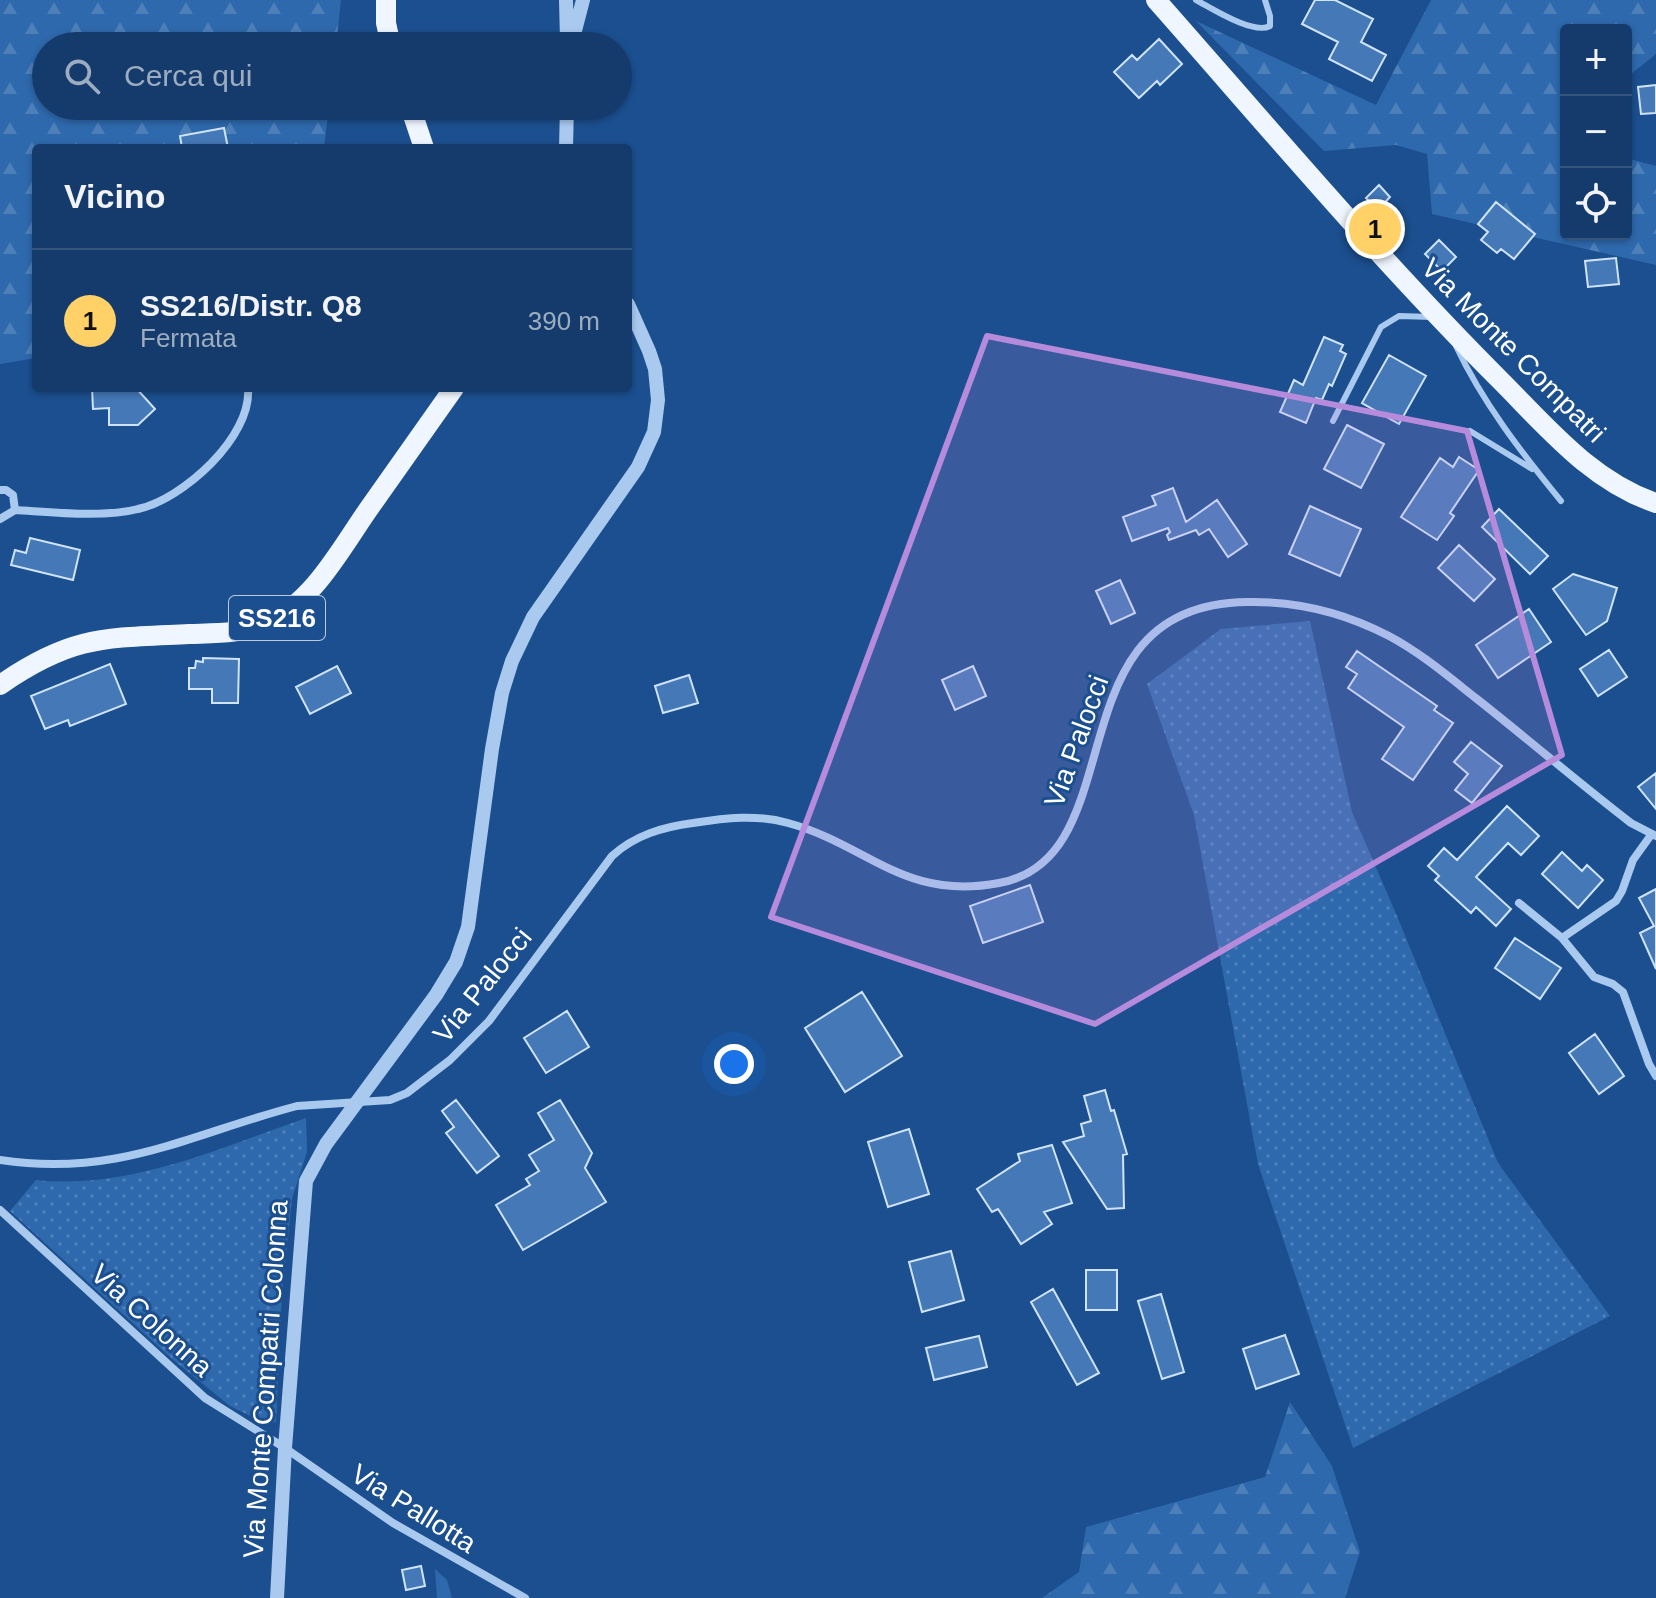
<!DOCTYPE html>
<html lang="it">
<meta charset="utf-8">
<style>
body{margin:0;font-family:Arial,sans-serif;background:#1d4271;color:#f1f3f6}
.controls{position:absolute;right:24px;top:24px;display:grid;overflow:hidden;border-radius:8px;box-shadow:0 2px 6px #0004}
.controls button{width:72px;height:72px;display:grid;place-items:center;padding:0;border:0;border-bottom:2px solid #33557e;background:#143b6b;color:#f1f3f6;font:40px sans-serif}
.you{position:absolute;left:734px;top:1064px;width:28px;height:28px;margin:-20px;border:6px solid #fff;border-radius:50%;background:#1a73e8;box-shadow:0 0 0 12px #1a73e833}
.badge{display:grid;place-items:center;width:52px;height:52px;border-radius:50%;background:#ffd166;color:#111;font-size:26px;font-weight:700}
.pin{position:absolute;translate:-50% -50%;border:4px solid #fff;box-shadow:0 2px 8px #0006}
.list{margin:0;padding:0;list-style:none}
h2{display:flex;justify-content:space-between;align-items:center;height:104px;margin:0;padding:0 32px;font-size:34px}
h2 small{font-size:26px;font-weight:400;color:#9dadc1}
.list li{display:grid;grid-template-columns:52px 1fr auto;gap:24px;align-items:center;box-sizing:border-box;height:144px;padding:0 32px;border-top:2px solid #33557e}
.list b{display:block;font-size:30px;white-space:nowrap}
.list p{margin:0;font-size:26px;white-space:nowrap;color:#9dadc1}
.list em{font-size:26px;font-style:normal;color:#9dadc1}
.icon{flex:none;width:44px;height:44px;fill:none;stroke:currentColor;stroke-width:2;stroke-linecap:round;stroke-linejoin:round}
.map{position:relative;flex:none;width:1656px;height:1598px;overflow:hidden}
.search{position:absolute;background:#143b6b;box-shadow:0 2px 6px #0004;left:32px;top:32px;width:600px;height:88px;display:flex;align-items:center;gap:20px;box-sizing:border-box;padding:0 28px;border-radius:44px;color:#9dadc1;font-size:30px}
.panel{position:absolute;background:#143b6b;box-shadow:0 2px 6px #0004;left:32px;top:144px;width:600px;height:248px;border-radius:8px}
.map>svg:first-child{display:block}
</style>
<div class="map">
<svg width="1656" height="1598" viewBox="0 0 1656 1598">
<defs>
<pattern id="grass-dots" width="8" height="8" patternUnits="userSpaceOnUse" patternTransform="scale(2)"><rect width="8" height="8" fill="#2e69ad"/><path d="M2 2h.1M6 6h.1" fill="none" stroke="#4d80b9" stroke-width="1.8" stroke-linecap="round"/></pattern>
<pattern id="forest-firs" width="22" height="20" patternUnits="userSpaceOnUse" patternTransform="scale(2)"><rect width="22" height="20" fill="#2e69ad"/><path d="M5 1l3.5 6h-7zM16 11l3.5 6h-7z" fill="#4d80b9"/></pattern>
</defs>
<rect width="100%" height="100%" fill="#1b4f8f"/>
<path fill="url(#grass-dots)" d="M1310 621 1352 812 1397 916 1498 1163 1610 1316 1353 1448 1258 1164 1194 815 1147 684 1221 629Z
M306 1118 307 1152 292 1199 282 1293 276 1422 265 1423 230 1406 171 1358 10 1211 36 1180C130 1190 219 1148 306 1118Z"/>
<path fill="url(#forest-firs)" d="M0 0H341L336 46H46V106H329L324 148H36V358L0 364Z
M1431 0H1656V54L1626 78V30H1566V234H1626V158L1656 166V265L1432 214 1427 154 1396 145 1324 151 1196 21 1376 105Z
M1290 1402 1332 1466 1360 1552 1345 1598H1042L1079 1572 1086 1527 1265 1477Z
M435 1569 447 1580 452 1598H437Z"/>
<path fill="#4478b7" stroke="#cfe3fa" stroke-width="2" d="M1315 0H1335L1373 19 1361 42 1386 55 1372 81 1329 59 1338 42 1302 24Z
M1159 39 1182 64 1160 85 1157 81 1139 98 1114 72 1132 55 1137 60Z
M1656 85V113L1641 114 1638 87Z
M224 128 228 148H182L180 136Z
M1379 185 1390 197 1378 210 1366 198Z
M1496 202 1535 234 1514 259 1501 249 1497 253 1481 240 1488 232 1478 224Z
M1439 240 1456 257 1442 271 1425 254Z
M1616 258 1619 284 1588 287 1585 261Z
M1324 337 1343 345 1340 351 1346 354 1332 386 1329 384 1322 400 1316 398 1306 423 1280 412 1294 380 1303 385Z
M1389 355 1426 376 1399 424 1362 403Z
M92 388H136L155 409 138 425H109V408L93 409Z
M1347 425 1384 444 1361 488 1324 469Z
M1459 457 1479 470 1450 513 1454 516 1437 540 1401 517 1440 458 1453 467Z
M1173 488 1186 522 1217 500 1247 544 1228 557 1209 529 1199 535 1196 530 1169 540 1167 535 1170 532 1168 528 1132 541 1123 517 1156 505 1152 496Z
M1310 506 1361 529 1340 576 1289 554Z
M1499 509 1548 556 1530 574 1482 527Z
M30 538 80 550 73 580 11 565 15 550 26 553Z
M1459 545 1495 579 1474 601 1438 568Z
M1573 574 1617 588 1607 621 1586 635 1553 589Z
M1120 580 1135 613 1111 624 1096 591Z
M1529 609 1551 642 1498 678 1476 645Z
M1609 650 1627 677 1598 696 1580 669Z
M1357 651 1437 706 1434 710 1453 723 1413 780 1382 759 1404 727 1348 688 1357 674 1346 667Z
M203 658 239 659 238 703H212V689H189V668H195L196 661 203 662Z
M110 664 126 704 70 726 68 720 45 729 31 696Z
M337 666 351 693 310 714 296 687Z
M973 666 986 696 955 710 942 680Z
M689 675 698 703 663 713 655 686Z
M1471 742 1502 766 1472 803 1455 790 1468 774 1454 762Z
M1656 773V809L1638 787Z
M1507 806 1539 836 1521 855 1508 843 1476 877 1511 909 1496 926 1476 907 1471 913 1435 880 1439 876 1428 866 1444 848 1457 860Z
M1562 852 1582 871 1587 865 1603 880 1578 908 1542 874Z
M1030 885 1043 922 983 943 970 906Z
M1656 889V969L1640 933 1654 926 1639 898Z
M1515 938 1561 968 1540 999 1495 968Z
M862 992 902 1056 845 1092 805 1028Z
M567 1011 589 1047 546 1073 524 1038Z
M1595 1034 1624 1076 1599 1094 1569 1053Z
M1105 1090 1111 1111 1114 1110 1127 1154 1123 1155 1124 1208 1107 1209 1063 1142 1084 1136 1081 1124 1091 1121 1084 1096Z
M456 1100 499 1156 477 1173 446 1133 454 1127 442 1111Z
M560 1100 592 1153 585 1168 606 1202 523 1250 496 1205 530 1185 526 1179 539 1171 529 1155 554 1140 538 1113Z
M909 1129 929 1194 888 1207 868 1142Z
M1052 1145 1072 1203 1044 1212 1052 1224 1021 1244 998 1209 992 1212 977 1189 1020 1161 1018 1154Z
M951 1251 964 1300 922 1312 909 1262Z
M1086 1270H1117V1310H1086Z
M1053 1289 1099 1373 1077 1385 1031 1302Z
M1161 1294 1184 1372 1162 1379 1138 1301Z
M1285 1335 1299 1374 1256 1389 1243 1349Z
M979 1336 987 1367 934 1380 926 1348Z
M421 1566 425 1586 406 1590 402 1570Z"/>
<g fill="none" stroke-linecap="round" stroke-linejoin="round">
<path stroke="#a9c9ee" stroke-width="6" d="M1196 0C1213 9 1253 35 1270 26V16L1265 0
M1456 346C1483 403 1521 452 1561 501
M1333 421 1381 327 1399 316 1432 317
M1470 431 1532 469"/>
<path stroke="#a9c9ee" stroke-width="8" d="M0 490H6L13 495 15 510
M0 519 15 510C50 512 104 518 138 509 183 499 252 437 248 388
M1651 835 1633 860 1622 891 1616 901 1562 938 1594 977 1613 984 1623 992 1649 1064 1656 1076
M1519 903 1562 938
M0 1160C117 1178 190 1134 297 1106L390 1100 407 1093 450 1060 489 1021 612 856C635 835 663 827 693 823 725 818 757 814 788 823 869 845 903 901 999 883 1138 858 1048 604 1247 602 1296 601 1345 613 1389 636 1421 653 1449 677 1477 699 1529 740 1579 783 1631 823L1656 836
M0 1210 205 1398 285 1448 393 1523 525 1598"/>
<path stroke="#a9c9ee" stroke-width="14" d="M566 0 567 40
M571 46 583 0
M566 148 567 106
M277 1598 285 1448 306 1181 326 1144 436 995 456 962 468 927 492 749 502 693 512 661 533 617 638 467 654 432 658 400 655 369 649 351 628 304"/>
<path stroke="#f0f6ff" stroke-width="20" d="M386 0V23L391 46
M1156 0C1269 128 1379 259 1500 380 1547 427 1591 481 1656 503
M410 106 424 148
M0 685C72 635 105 638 189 634 214 633 242 634 266 623 314 602 341 548 370 507 398 467 426 428 454 388"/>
</g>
<path fill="#b68bdc" fill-opacity="0.2" stroke="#b68bdc" stroke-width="6" stroke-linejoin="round" d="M987 336 1467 431 1562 755 1095 1024 771 917Z"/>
<g text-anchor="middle" stroke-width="6" stroke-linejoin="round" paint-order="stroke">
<rect fill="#1b4f8f" stroke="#bbcadd" stroke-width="2" x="229" y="596" width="96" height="44" rx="6"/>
<g font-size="26" font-weight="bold" fill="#fff">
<text x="277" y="627">SS216</text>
</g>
<g font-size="28" fill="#fff" stroke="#1b4f8f">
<text transform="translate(1514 350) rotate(45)" y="10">Via Monte Compatri</text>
<text transform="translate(1076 741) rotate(-70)" y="10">Via Palocci</text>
<text transform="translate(482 985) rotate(-51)" y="10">Via Palocci</text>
<text transform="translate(152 1320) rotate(42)" y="10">Via Colonna</text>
<text transform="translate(265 1379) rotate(-86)" y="10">Via Monte Compatri Colonna</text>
<text transform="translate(414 1508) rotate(32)" y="10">Via Pallotta</text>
</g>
</g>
</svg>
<div class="controls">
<button>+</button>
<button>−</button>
<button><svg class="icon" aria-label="locate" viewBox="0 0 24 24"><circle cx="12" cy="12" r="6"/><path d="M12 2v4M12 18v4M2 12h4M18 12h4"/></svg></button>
</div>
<div class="you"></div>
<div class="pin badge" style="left:1375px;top:229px">1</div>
<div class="search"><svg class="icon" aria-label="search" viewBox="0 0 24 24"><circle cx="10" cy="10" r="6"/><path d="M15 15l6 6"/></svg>Cerca qui</div>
<section class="panel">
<h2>Vicino<small></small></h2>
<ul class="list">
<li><span class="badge">1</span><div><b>SS216/Distr. Q8</b><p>Fermata</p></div><em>390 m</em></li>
</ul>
</section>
</div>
